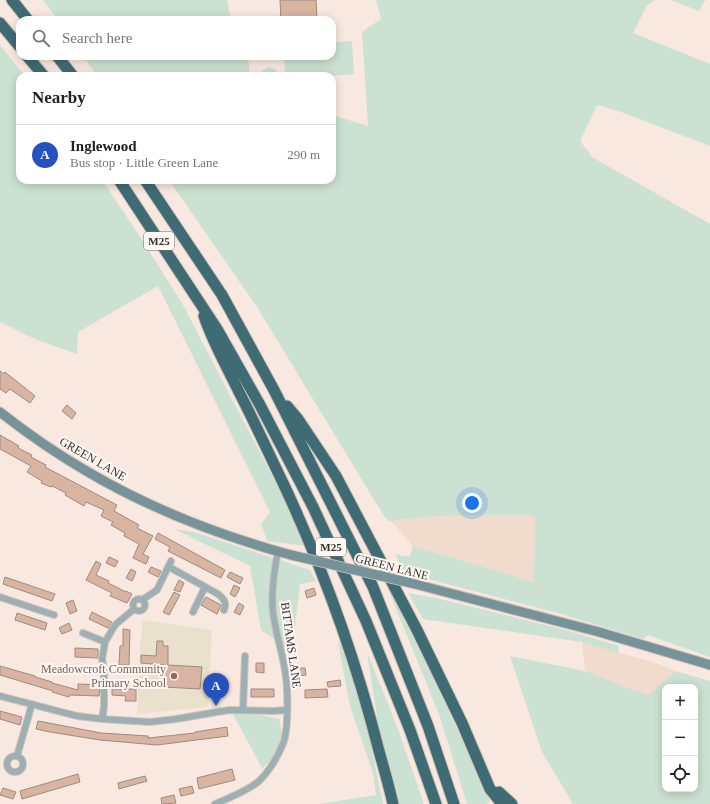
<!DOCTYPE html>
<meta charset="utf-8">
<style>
body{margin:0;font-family:"Times New Roman",serif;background:#f2f2f2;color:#202124}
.controls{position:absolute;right:12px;bottom:12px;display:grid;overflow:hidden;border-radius:8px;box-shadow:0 2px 10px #0003}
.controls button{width:36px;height:36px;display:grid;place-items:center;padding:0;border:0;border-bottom:1px solid #e0e0e0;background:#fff;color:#202124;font:20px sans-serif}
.you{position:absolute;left:472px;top:503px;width:14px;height:14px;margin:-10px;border:3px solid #fff;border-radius:50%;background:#1a73e8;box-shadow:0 0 0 6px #1a73e833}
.badge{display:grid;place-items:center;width:26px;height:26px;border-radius:50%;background:#2651c0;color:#fff;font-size:13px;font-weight:700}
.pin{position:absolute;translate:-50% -33px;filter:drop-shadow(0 1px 2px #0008)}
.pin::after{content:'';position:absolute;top:21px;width:14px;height:12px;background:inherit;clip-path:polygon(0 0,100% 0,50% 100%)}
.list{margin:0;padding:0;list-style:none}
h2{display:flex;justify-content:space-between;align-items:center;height:52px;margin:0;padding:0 16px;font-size:17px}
h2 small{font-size:13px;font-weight:400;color:#757577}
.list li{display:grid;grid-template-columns:26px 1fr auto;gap:12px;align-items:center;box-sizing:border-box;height:60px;padding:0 16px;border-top:1px solid #e0e0e0}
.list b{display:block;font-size:15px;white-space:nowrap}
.list p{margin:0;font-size:13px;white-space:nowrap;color:#757577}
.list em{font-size:13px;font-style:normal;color:#757577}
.icon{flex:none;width:22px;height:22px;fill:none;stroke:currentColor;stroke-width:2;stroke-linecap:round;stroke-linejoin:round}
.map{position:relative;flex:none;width:710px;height:804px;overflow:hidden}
.search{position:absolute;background:#fff;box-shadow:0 2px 10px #0003;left:16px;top:16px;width:320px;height:44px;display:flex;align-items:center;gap:10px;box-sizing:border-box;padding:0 14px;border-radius:12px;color:#757577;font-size:15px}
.panel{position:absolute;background:#fff;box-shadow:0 2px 10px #0003;left:16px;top:72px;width:320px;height:112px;border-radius:12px}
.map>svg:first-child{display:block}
</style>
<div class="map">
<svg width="710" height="804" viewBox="0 0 710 804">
<rect width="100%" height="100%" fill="#f9e8df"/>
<path fill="#f1dbcd" d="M529 515 535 517 534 582 413 546 391 521 436 516Z
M582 642 653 662 676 671 648 695 585 671Z"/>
<path fill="#eae1cc" d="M143 620 212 630 208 707 137 714 140 645Z"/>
<path fill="#cbe1d2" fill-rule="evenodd" d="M43 0H227L231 20H58Z
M376 0H655L647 5 633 33 710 64V146L624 113 597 105 580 141 592 157 710 224V657L648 635 643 639 561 614 405 573 395 554 404 556H410L413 546 534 582 535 517 529 515 436 516 389 521 384 516 257 307 169 180H332V115L368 126 362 32 381 19Z
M671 0H705L699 11Z
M352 41 354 74 332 76H285L284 56H332V43Z
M0 45 25 76H20V180H102L139 235 183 305 291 512 305 546 267 541 261 524 270 512 158 286 78 332 77 354 37 340 0 322Z
M83 56H248L250 76H97Z
M269 67 275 69 279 76H260L263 70Z
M174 529 194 532 310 570 316 581 300 584 292 651 261 630 250 566Z
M388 589 404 614 487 794 490 801 487 804H467L439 714Z
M408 593 436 598 569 631 619 646 618 653 582 642 423 619Z
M338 642 343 647 366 722 383 804H319L376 795 373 773 350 706Z
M367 652 398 729 424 804H398L392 775 379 729Z
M510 656 585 671 648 695 676 671 710 681V804H573L542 752ZM665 687H695V789H665Z
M233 714H256L279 719 282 732 276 756 262 768Z"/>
<path fill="#d9b5a1" stroke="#9a8b83" d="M280 0H316L317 20H281Z
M0 371 4 374 5 372 35 396 30 403 10 389 6 393 0 389Z
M67 405 76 413 72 419 62 411Z
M0 435 19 446 18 448 32 455 31 457 46 465 45 467 117 505 114 511 139 525 137 528 153 536 143 554 149 557 146 564 133 558 139 544 124 536 125 533 111 525 113 522 101 516 104 510 86 502 84 506 65 495 66 493 52 486 51 487 41 483 42 481 27 472 31 466 0 449Z
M158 533 225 570 221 578 168 551 170 547 155 539Z
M109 557 118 561 115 567 106 563Z
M96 561 101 564 96 575 109 581 108 583 126 592V591L132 594 127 603 110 596 112 593 86 580Z
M151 567 161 571 158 577 148 572Z
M131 569 136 572 132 581 126 578Z
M230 572 243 578 240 584 227 577Z
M5 577 55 594 52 601 3 584Z
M179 580 184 583 180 592 174 590Z
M234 585 240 588 235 597 230 594Z
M314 588 316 595 307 598 305 591Z
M174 592 180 595 169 615 163 612Z
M206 597 221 605 217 614 201 605Z
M73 600 77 611 70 614 66 603Z
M239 603 244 606 240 615 234 612Z
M92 612 112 622 108 628 89 619Z
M17 613 47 623 45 630 15 620Z
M69 623 72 630 62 634 59 628Z
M123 629 130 630 129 665H119L120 646H123Z
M157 641H163V646H168V665L202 667 200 689 163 687 164 665 141 663V655L156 656Z
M75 648 98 649V658L75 657Z
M256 663H264V673L256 672Z
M0 666 35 676V677L52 682V683L78 690V684L100 685 99 696 70 695 69 697 52 692 53 691 0 675Z
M297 668H305L306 675 298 676Z
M340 680 341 686 328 687 327 682Z
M112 689H136V701H125L126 696 112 695Z
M251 689H274V697H251Z
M327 689 328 697 305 698V690Z
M0 711 22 717 20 725 0 719Z
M38 721 101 733 148 736V738L195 733V732L227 727 228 736 157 745 100 740 50 732 36 729Z
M232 769 235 780 199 789 197 778Z
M78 774 80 782 22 799 20 791Z
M145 776 147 781 119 789 118 783Z
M192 786 194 793 181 796 179 789Z
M3 788 16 792 13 799 0 795Z
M174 795 176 803 162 804 161 798Z"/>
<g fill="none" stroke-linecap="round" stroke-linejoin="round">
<g stroke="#d2c3bb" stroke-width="8">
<path id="street" d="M169 567 218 594C224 599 227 603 224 610
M0 597 54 615
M133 605a6 6 0 1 1 12 0a6 6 0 1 1-12 0Z
M142 600 157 590 171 561
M193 612 205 587
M83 633 105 642
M0 696 77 716 102 719 150 722 176 719 229 710 273 711 287 710
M243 710 245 656
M102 719 104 707V670L102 659 105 642 115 625 134 609
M7 764a8 8 0 1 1 16 0a8 8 0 1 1-16 0Z
M17 756 32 704
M215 804C229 798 245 792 258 782 269 772 279 755 284 741 289 725 288 682 284 665 281 648 275 630 273 612 271 592 274 571 278 551"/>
</g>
<g stroke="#d2c3bb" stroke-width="11">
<path id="secondary" d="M0 412C28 434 57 454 88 472 151 509 221 536 291 555
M411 583 599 632 710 665"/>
</g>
<g stroke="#d2c3bb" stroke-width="13">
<path id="highway" d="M12 0 28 20
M0 23 20 47
M27 56 44 76
M57 56 73 76
M119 180 217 329 260 405 313 507 366 621 410 730 436 804
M145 180 222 295 275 392 373 587 428 726 454 804
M204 316C213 343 227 367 239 392 255 423 269 454 284 485 324 571 356 660 379 751 384 769 389 786 393 804
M287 406 298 419 336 476 416 628 462 723 490 789 502 804
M499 792 512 804"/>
</g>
<use href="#street" stroke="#9cb0b4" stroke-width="6"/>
<use href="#secondary" stroke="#759399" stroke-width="9"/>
<use href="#highway" stroke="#3f6c74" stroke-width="11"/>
<g stroke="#d2c3bb" stroke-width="11" stroke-linecap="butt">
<path id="secondary-bridge" d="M291 555 411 583"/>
</g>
<use href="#secondary-bridge" stroke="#759399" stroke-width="9"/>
</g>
<circle fill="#8d6e63" stroke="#fef8f4" stroke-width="1.5" cx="174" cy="676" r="4"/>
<g text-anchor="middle" stroke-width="4" stroke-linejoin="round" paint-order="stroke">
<g fill="#fef8f4" stroke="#736d69" stroke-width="1">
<rect x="144" y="232" width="30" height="18" rx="3"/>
<rect x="316" y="538" width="30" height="18" rx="3"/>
</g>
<g font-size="11" font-weight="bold" fill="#37312d">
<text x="159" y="245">M25</text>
<text x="331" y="551">M25</text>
</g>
<g font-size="12" fill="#37312d" stroke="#fef8f4">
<text transform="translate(93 459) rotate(30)" y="4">GREEN LANE</text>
<text transform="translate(392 567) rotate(14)" y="4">GREEN LANE</text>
<text transform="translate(291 645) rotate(82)" y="4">BITTAMS LANE</text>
</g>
<g font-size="12" fill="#785e54" stroke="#fef8f4" text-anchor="end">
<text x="166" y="673">Meadowcroft Community<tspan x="166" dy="14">Primary School</tspan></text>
</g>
</g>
</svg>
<div class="controls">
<button>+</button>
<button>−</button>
<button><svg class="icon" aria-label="locate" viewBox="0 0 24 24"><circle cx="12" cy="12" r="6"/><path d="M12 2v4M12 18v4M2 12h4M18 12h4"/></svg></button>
</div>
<div class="you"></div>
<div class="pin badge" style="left:216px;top:706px">A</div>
<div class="search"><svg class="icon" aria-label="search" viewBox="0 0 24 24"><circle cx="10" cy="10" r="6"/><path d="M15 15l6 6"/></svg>Search here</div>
<section class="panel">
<h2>Nearby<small></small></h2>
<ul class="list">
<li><span class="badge">A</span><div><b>Inglewood</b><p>Bus stop · Little Green Lane</p></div><em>290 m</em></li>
</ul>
</section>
</div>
